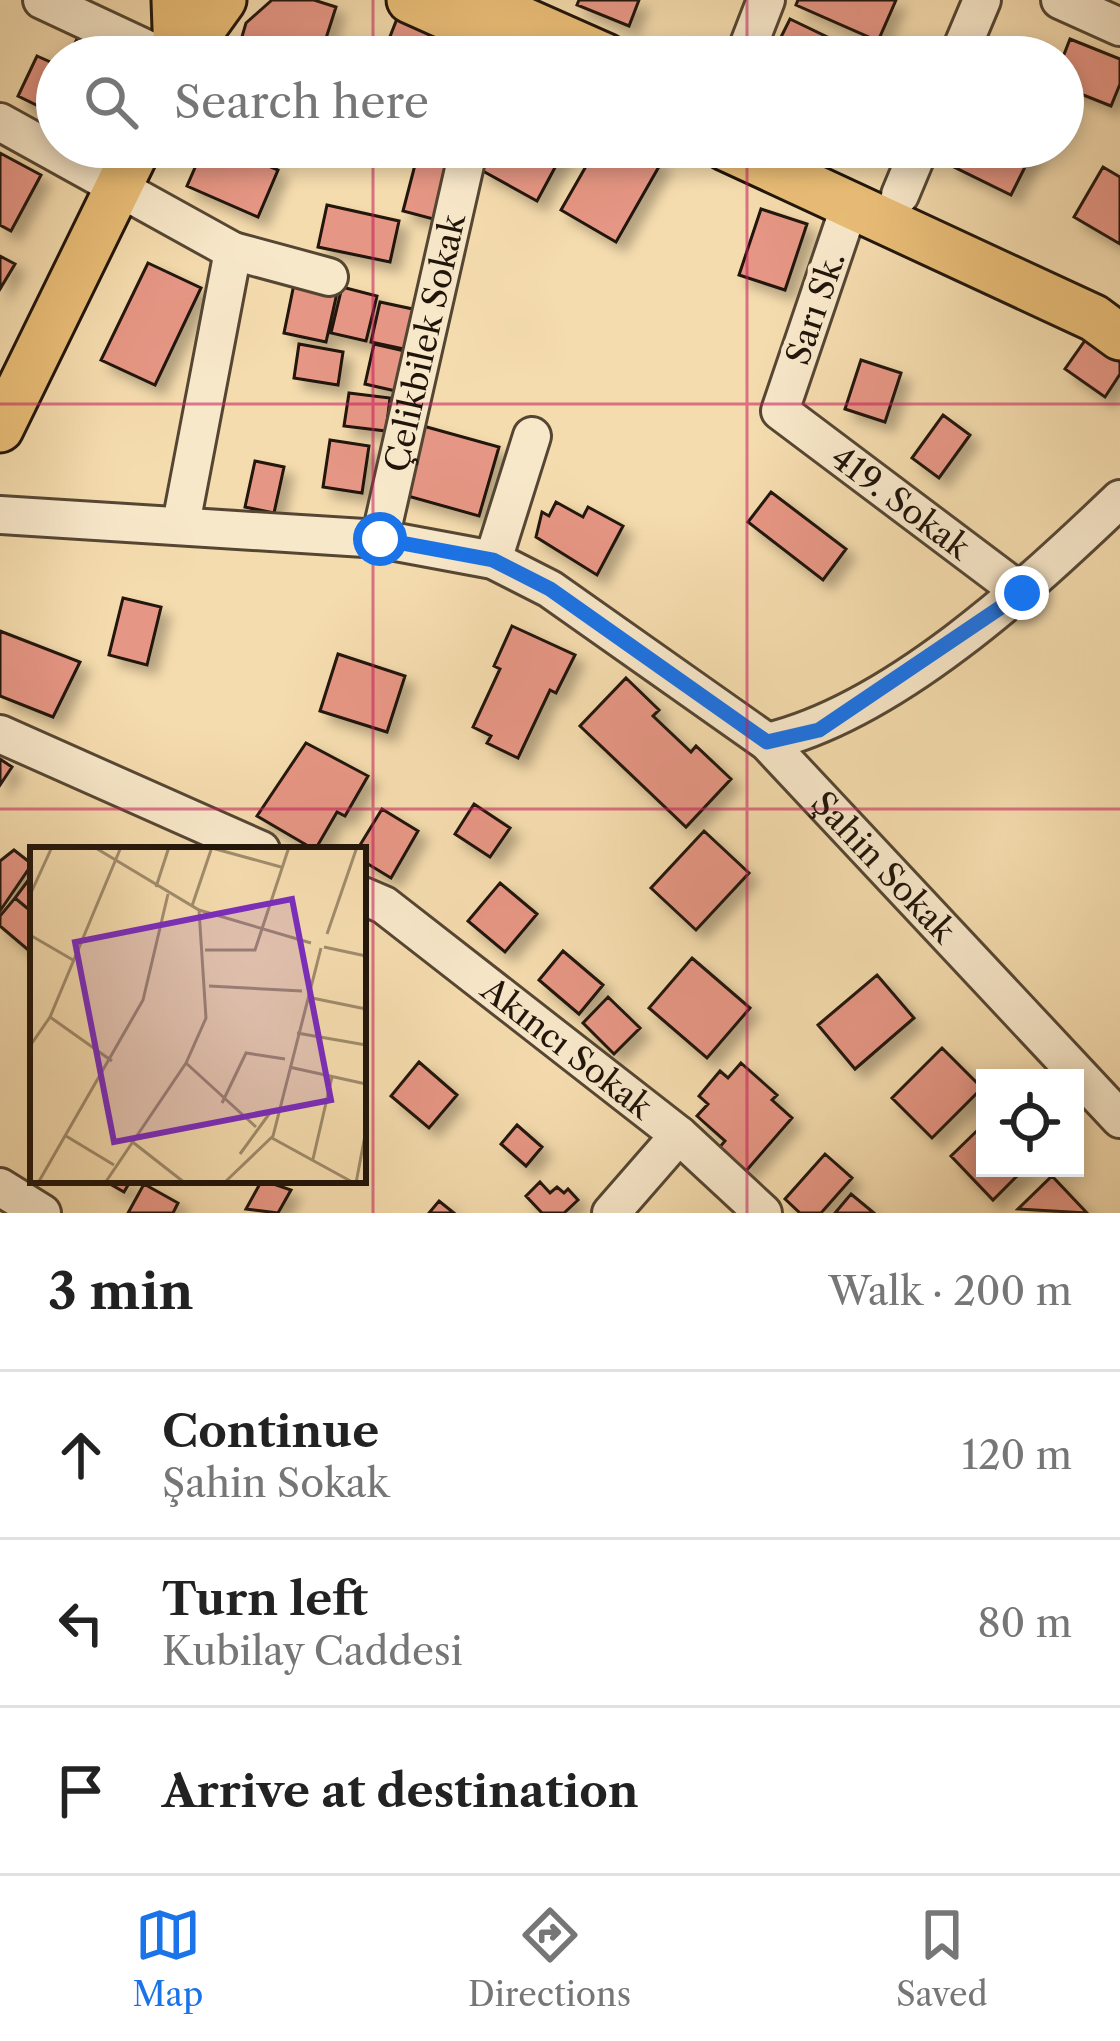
<!DOCTYPE html>
<meta charset="utf-8">
<style>
body{margin:0;font-family:"Libre Caslon Text",serif;background:#f6f6f6;color:#222}
.controls{position:absolute;right:36px;bottom:36px;display:grid;overflow:hidden;border-radius:0px;box-shadow:0 6px 18px #0003}
.controls button{width:108px;height:108px;display:grid;place-items:center;padding:0;border:0;border-bottom:3px solid #e0e0e0;background:#fff;color:#222;font:60px sans-serif}
.stop{position:absolute;width:36px;height:36px;margin:-27px;border:9px solid #1a73e8;border-radius:50%;background:#fff}
.stop.end{background:#1a73e8;border-color:#fff;box-shadow:0 3px 12px #0008}
.list{margin:0;padding:0;list-style:none}
h2{display:flex;justify-content:space-between;align-items:center;height:156px;margin:0;padding:0 48px;font-size:51px}
h2 small{font-size:39px;font-weight:400;color:#767676}
.list li{display:grid;grid-template-columns:78px 1fr auto;gap:36px;align-items:center;box-sizing:border-box;height:168px;padding:0 48px;border-top:3px solid #e0e0e0}
.list b{display:block;font-size:45px;white-space:nowrap}
.list p{margin:0;font-size:39px;white-space:nowrap;color:#767676}
.list em{font-size:39px;font-style:normal;color:#767676}
.icon{flex:none;width:66px;height:66px;fill:none;stroke:currentColor;stroke-width:2;stroke-linecap:round;stroke-linejoin:round}
.map{position:relative;flex:none;width:1120px;height:1213px;overflow:hidden}
.search{position:absolute;background:#fff;box-shadow:0 6px 18px #0003;left:36px;right:36px;top:36px;height:132px;display:flex;align-items:center;gap:30px;box-sizing:border-box;padding:0 42px;border-radius:66px;color:#767676;font-size:45px}
.sheet{height:660px;background:#fff}
nav{display:flex;justify-content:space-around;align-items:center;box-sizing:border-box;height:168px;border-top:3px solid #e0e0e0;background:#fff;font-size:33px;color:#767676}
nav a{display:grid;justify-items:center;gap:6px}
nav .on{color:#1a73e8}
.map>svg:first-child{display:block}
</style>
<div class="map">
<svg width="1120" height="1213" viewBox="0 0 1120 1213">
<defs>
<filter id="shadow"><feDropShadow dx="9" dy="9" stdDeviation="6" flood-color="#0004"/></filter>
</defs>
<rect width="100%" height="100%" fill="#f5dcae"/>
<filter id="stains"><feTurbulence type="fractalNoise" baseFrequency=".00167" numOctaves="4"/><feColorMatrix values="0 0 0 0 .2 0 0 0 0 .09 0 0 0 0 .02 0 0 0 .5 -.17"/></filter>
<radialGradient id="worn" r=".72"><stop offset=".6" stop-color="#630" stop-opacity="0"/><stop offset="1" stop-color="#630" stop-opacity=".3"/></radialGradient>
<path fill="#e69684" stroke="#20140a" stroke-width="3" filter="url(#shadow)" d="M272 0H314L336 7 320 57 281 51 279 57H236L246 23Z
M579 0H639L629 26 577 5Z
M798 0H896L878 41 796 5Z
M402 6 444 23 430 57H382Z
M790 19 848 47 843 57H771Z
M79 35 106 49 102 57H68Z
M1070 39 1120 59V84L1111 106 1063 87V57Z
M37 56 57 65V115L18 96Z
M204 147H224L278 170 258 217 187 186Z
M494 147H566L537 201 481 170Z
M597 147H632L661 163 616 242 561 210Z
M961 147H1035L1011 195 952 166Z
M0 153 41 175 11 231 0 225Z
M417 157 451 166 437 220 403 211Z
M1103 167 1120 177V244L1074 217Z
M327 205 399 221 390 262 318 247Z
M761 209 807 224 785 290 739 275Z
M0 256 15 264 0 289Z
M148 263 201 288 155 385 101 360Z
M294 284 337 293 326 342 284 333Z
M342 287 377 296 366 341 331 333Z
M380 302 422 311 413 351 371 342Z
M1086 339 1120 362V374L1105 397 1065 369Z
M299 344 343 352 338 385 294 378Z
M374 344 409 352 400 392 365 384Z
M861 360 901 373 885 422 845 409Z
M349 393 390 398 386 431 344 426Z
M943 415 970 435 939 478 912 458Z
M416 424 499 447 479 516 397 493Z
M330 440 369 446 362 493 323 487Z
M255 461 284 467 274 513 245 507Z
M771 492 846 549 823 580 748 522Z
M556 502 583 517 588 507 623 526 597 575 536 537 542 512 549 516Z
M123 598 161 607 147 665 109 655Z
M512 626 575 655 556 693 550 690 518 758 487 743 491 736 473 727 500 669 494 666Z
M0 631 80 662 53 717 0 696Z
M338 654 405 676 387 732 320 711Z
M626 678 659 710 653 716 691 752 696 746 731 779 686 827 580 726Z
M306 743 368 776 345 816 337 812 315 850 257 816Z
M0 759 12 767 0 785Z
M474 804 510 828 490 857 455 834Z
M382 809 418 831 391 878 363 861V850H357Z
M704 831 749 873 696 930 651 888Z
M14 850 32 864 0 911V861Z
M27 882 33 887V913L15 898Z
M500 883 537 914 505 952 468 921Z
M15 898 33 913V954L0 926V916Z
M563 951 603 985 579 1014 539 980Z
M692 958 750 1008 707 1058 649 1008Z
M877 975 914 1018 855 1069 818 1025Z
M608 997 640 1028 614 1054 583 1023Z
M942 1048 982 1088 932 1138 892 1098Z
M419 1062 457 1095 429 1128 391 1096Z
M741 1063 777 1095 772 1100 792 1118 746 1171 719 1148 725 1141 697 1116 708 1104 699 1096 720 1071 728 1078Z
M985 1123V1168H1025L993 1200 951 1156Z
M517 1125 542 1147 526 1166 501 1144Z
M825 1154 852 1178 821 1213H800L785 1199Z
M1052 1176 1087 1213 1018 1209Z
M103 1180H131L124 1192Z
M262 1180 291 1190 278 1213 246 1209Z
M540 1182 550 1193 557 1187 564 1193 568 1189 578 1200 564 1213H542L526 1196Z
M144 1184 178 1203 173 1213H128Z
M851 1194 874 1213H835Z
M439 1201 454 1213H429Z"/>
<g fill="none" stroke-linecap="round" stroke-linejoin="round">
<g stroke="#554633" stroke-width="42">
<g id="minor">
<path d="M42 0 164 57"/>
<path d="M1060 0 1120 27"/>
<path d="M744 57 766 0"/>
<path d="M958 57 982 0"/>
<path d="M0 122 233 251 181 524"/>
<path d="M900 195 920 147"/>
<path id="s1" d="M850 205 780 411 1022 593"/>
<path d="M233 251 329 277"/>
<path id="s2" d="M0 515 380 539 493 560 550 589 767 742 1120 1119"/>
<path id="s3" d="M380 539 469 147"/>
<path d="M493 560 532 436"/>
<path d="M0 734 261 850"/>
<path d="M767 742C893 712 1028 587 1120 499"/>
<path id="s4" d="M363 896 384 905 679 1135 763 1213"/>
<path d="M0 1187 42 1213"/>
<path d="M611 1213 679 1135"/>
</g>
</g>
<g stroke="#20140a" stroke-width="51">
<path id="major" d="M175 0 177 57
M410 0 506 43
M477 0 606 57
M182 57 223 0
M725 147 1094 318 1120 337
M0 429 138 147"/>
</g>
<use href="#minor" stroke="#f8e8ca" stroke-width="36"/>
<use href="#major" stroke="#eabe77" stroke-width="45"/>
</g>
<g fill="none" stroke-linecap="round" stroke-linejoin="round">
<path stroke="#1a73e8" stroke-width="15" d="M380 539 493 560 550 589 767 742 819 730 1022 593"/>
</g>
<path fill="none" stroke="#c2185b" stroke-width="3" stroke-opacity="0.55" d="M373 0V57M747 0V57M373 147V1213M747 147V1213M0 404H1120M0 809H1120"/>
<g text-anchor="middle" stroke-width="10" stroke-linejoin="round" paint-order="stroke">
<g font-size="33" fill="#20140a" stroke="#f8e8ca">
<text transform="translate(815 308) rotate(-71)" y="12">Sarı Sk.</text>
<text dy="12" stroke="none"><textPath href="#s3" startOffset="201">Çelikbilek Sokak</textPath></text>
<text dy="12" stroke="none"><textPath href="#s1" startOffset="369">419. Sokak</textPath></text>
<text dy="12" stroke="none"><textPath href="#s2" startOffset="996">Şahin Sokak</textPath></text>
<text dy="12" stroke="none"><textPath href="#s4" startOffset="255">Akıncı Sokak</textPath></text>
</g>
</g>
<g transform="translate(30 847)">
<rect width="336" height="336" fill="#f5dcae"/>
<path fill="none" stroke="#a08c6c" stroke-width="3" d="M64 0 169 63 281 96M182 1 251 20M126 40 139 0M0 48 22 0M162 59 182 0M297 87 327 0M0 88 43 113M294 100 336 109M175 103H225L259 0M179 139 272 144M277 150 336 162M20 170 82 214M267 186 336 198M0 199 20 170 91 0M156 216 226 280M259 220 336 237M192 256 216 206 255 212M36 289 84 318M242 291 324 336M100 293 155 336M210 307 242 263M283 312 302 230M8 336 113 153 138 47M75 336 156 216 176 171 169 63M194 336 243 289 291 101M326 336 336 283"/>
<path fill="#7b2cbf" fill-opacity="0.15" stroke="#7b2cbf" stroke-width="6" d="M262 52 301 253 84 295 45 95Z"/>
<rect width="336" height="336" fill="none" stroke="#20140a" stroke-width="6"/>
</g>
<rect width="100%" height="100%" filter="url(#stains)"/>
<rect width="100%" height="100%" fill="url(#worn)"/>
</svg>
<div class="controls">
<button><svg class="icon" aria-label="locate" viewBox="0 0 24 24"><circle cx="12" cy="12" r="6"/><path d="M12 2v4M12 18v4M2 12h4M18 12h4"/></svg></button>
</div>
<div class="stop" style="left:380px;top:539px"></div>
<div class="stop end" style="left:1022px;top:593px"></div>
<div class="search"><svg class="icon" aria-label="search" viewBox="0 0 24 24"><circle cx="10" cy="10" r="6"/><path d="M15 15l6 6"/></svg>Search here</div>
</div>
<section class="sheet">
<h2>3 min<small>Walk · 200 m</small></h2>
<ul class="list">
<li><svg class="icon" aria-label="ahead" viewBox="0 0 24 24"><path d="M12 20V5M6 11l6-6 6 6"/></svg><div><b>Continue</b><p>Şahin Sokak</p></div><em>120 m</em></li>
<li><svg class="icon" aria-label="left" viewBox="0 0 24 24"><path d="M17 20v-9H6M10 6l-5 5 5 5"/></svg><div><b>Turn left</b><p>Kubilay Caddesi</p></div><em>80 m</em></li>
<li><svg class="icon" aria-label="arrive" viewBox="0 0 24 24"><path d="M6 21V4h12l-3 4 3 4H6"/></svg><div><b>Arrive at destination</b></div></li>
</ul>
</section>
<nav>
<a class="on"><svg class="icon" aria-label="map" viewBox="0 0 24 24"><path d="M3 6l6-2 6 2 6-2v14l-6 2-6-2-6 2zM9 4v14M15 6v14"/></svg>Map</a>
<a><svg class="icon" aria-label="directions" viewBox="0 0 24 24"><path d="M12 3l9 9-9 9-9-9zM9 14v-3h6M13 9l2 2-2 2"/></svg>Directions</a>
<a><svg class="icon" aria-label="saved" viewBox="0 0 24 24"><path d="M7 4h10v16l-5-4-5 4z"/></svg>Saved</a>
</nav>
